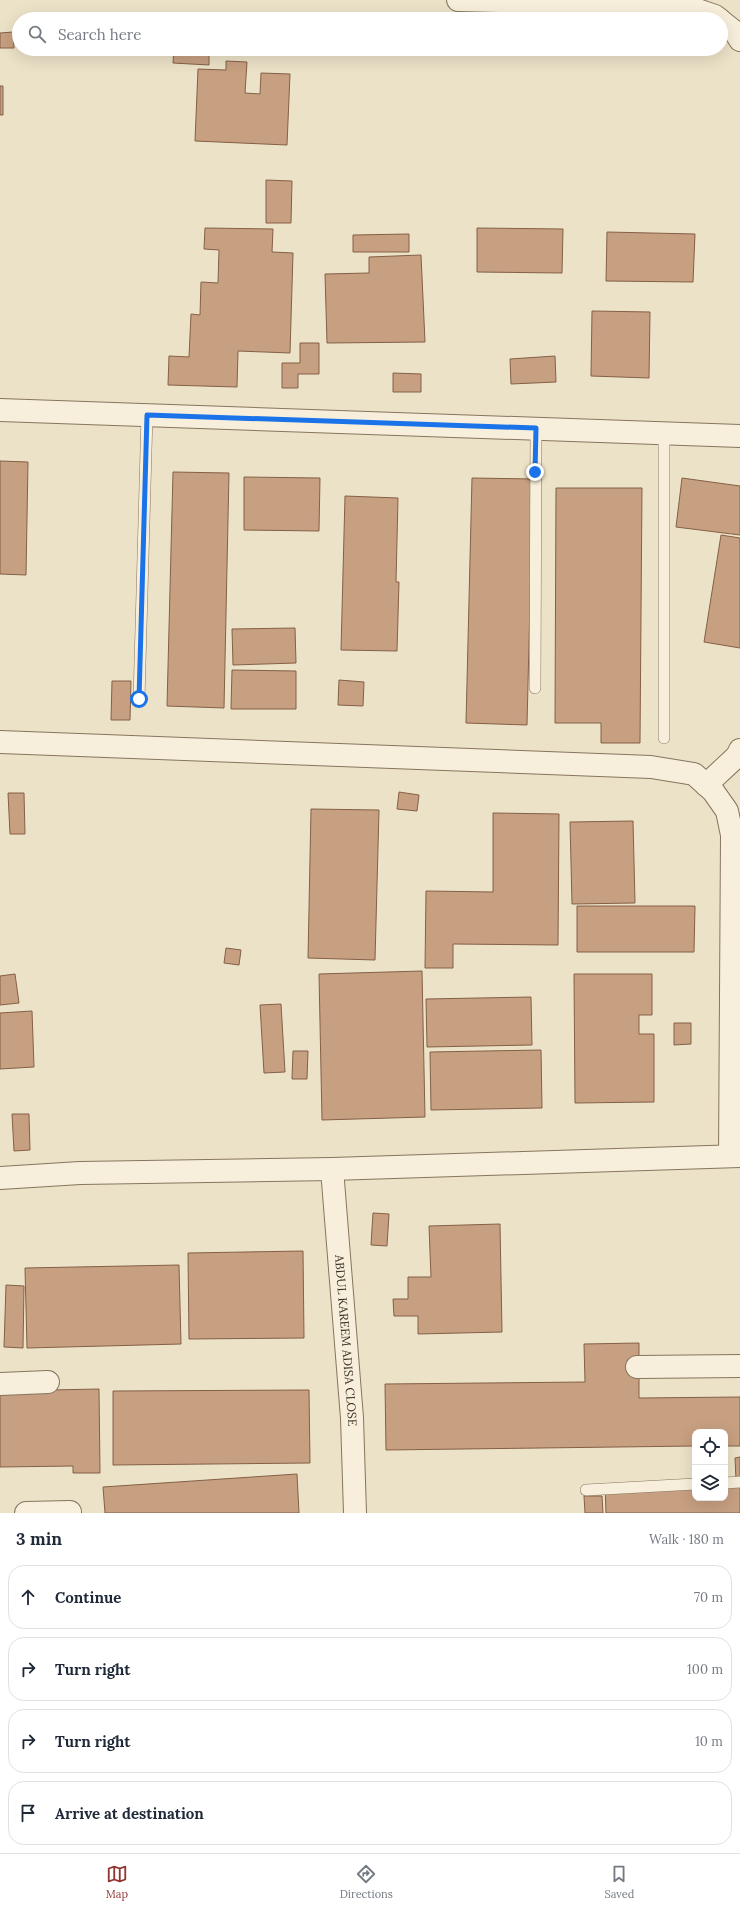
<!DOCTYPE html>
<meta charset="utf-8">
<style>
body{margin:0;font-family:Lora,serif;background:#f6f6f7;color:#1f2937}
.controls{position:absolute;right:12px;bottom:12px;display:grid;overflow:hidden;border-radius:8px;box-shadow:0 4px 16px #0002}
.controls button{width:36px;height:36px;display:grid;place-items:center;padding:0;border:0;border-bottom:1px solid #e0e1e3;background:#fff;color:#1f2937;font:20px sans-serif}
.stop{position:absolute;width:12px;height:12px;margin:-9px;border:3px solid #1a73e8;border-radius:50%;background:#fff}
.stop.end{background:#1a73e8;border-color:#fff;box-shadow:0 1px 4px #0008}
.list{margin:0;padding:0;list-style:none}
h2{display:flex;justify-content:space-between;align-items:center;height:52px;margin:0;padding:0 16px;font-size:17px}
h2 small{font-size:13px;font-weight:400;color:#747a83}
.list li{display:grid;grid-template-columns:26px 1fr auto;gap:12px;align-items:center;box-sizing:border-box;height:64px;margin:0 8px 8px;padding:0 8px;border:1px solid #e0e1e3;border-radius:16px}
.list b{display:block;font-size:15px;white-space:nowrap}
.list em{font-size:13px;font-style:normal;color:#747a83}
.icon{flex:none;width:22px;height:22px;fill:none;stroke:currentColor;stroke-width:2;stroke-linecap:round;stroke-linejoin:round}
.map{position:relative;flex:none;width:740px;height:1513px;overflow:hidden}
.search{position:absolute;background:#fff;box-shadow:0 4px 16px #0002;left:12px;right:12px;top:12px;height:44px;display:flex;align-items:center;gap:10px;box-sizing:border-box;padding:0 14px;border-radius:22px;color:#747a83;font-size:15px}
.sheet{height:340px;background:#fff}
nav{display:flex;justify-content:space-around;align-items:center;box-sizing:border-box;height:56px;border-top:1px solid #e0e1e3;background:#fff;font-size:11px;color:#747a83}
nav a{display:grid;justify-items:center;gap:2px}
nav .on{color:#923432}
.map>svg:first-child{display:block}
</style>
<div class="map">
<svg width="740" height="1513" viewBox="0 0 740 1513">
<rect width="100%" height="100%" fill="#ece2c8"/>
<path fill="#c79f81" stroke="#846046" d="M13 32 14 48H0V33Z
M174 49H209V65L173 63Z
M226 61 247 62 245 93 260 94 261 73 290 74 287 145 195 141 198 69 226 70Z
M0 86H3V115H0Z
M266 180 292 181 291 223H266Z
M205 228 273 229 272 252 293 253 290 353 238 351 237 387 168 385 169 356 189 357 191 314 200 315 201 282 218 283 219 250 204 249Z
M477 228 563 229 562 273 477 272Z
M607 232 695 234 693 282 606 281Z
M409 234V252H353V235Z
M421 255 425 342 327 343 325 274 369 273V257Z
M592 311 650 312 649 378 591 376Z
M300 343H319V374H298V388H282V363H300Z
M555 356 556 382 511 384 510 359Z
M393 373 421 374V392H393Z
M0 461 28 462 26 575 0 574Z
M173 472 229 473 224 708 167 706Z
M244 477 320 478 319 531 244 530Z
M472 478 533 479 527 725 466 723Z
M682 478 740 486V535L676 527Z
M556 488H642L640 743H601V723H555Z
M345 496 398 498 396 582H399L397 651 341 650Z
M721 535 740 538V648L704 642Z
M295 628 296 663 233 665 232 629Z
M232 670 296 671V709H231Z
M339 680 364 682 363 706 338 705Z
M112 681H131L130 720H111Z
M399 792 419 795 417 811 397 809Z
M8 793H24L25 834H10Z
M311 809 379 810 375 960 308 958Z
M493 813 559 814 558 945 453 944V968H425L426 891 493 892Z
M633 821 635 903 572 904 570 822Z
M577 906H695L694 952H577Z
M226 948 241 950 239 965 224 963Z
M422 971 425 1117 322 1120 319 974Z
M15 974 19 1003 0 1005V976Z
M574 974H652V1015H639V1034H654V1102L575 1103Z
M531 997 532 1045 427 1047 426 999Z
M281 1004 285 1072 264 1073 260 1005Z
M32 1011 34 1067 0 1069V1013Z
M674 1023H691V1044L674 1045Z
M541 1050 542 1108 431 1110 430 1052Z
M293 1051H308L307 1079H292Z
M12 1114H29L30 1150 14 1151Z
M373 1213 389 1214 387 1246 371 1245Z
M500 1224 502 1332 418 1334V1316H394L393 1299H408V1277H431L429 1226Z
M303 1251 304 1338 189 1339 188 1253Z
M179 1265 181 1344 27 1348 25 1268Z
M6 1285 24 1286 23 1348 4 1347Z
M639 1343V1398L740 1397V1446H725V1432H695V1446L386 1450 385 1384 585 1382 584 1344Z
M99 1389 100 1473H73V1466L0 1467V1391Z
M309 1390 310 1463 113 1465V1391Z
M740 1457V1480H736L735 1458Z
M297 1474 299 1513H105L103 1487Z
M605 1484H695V1498H725V1484H740V1513H606Z
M584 1496H602L603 1513H585Z"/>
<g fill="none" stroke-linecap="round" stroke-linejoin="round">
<g stroke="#87755e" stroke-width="12">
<path id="lane" d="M664 433V738
M535 688 536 428
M139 699 147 415
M725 1483 740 1482
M586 1490 695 1484"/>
</g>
<g stroke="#87755e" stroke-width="24">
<g id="street">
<path d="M458 0 686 6 715 16 719 19"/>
<path d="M721 21 735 32 740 40"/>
<path d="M0 410 740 436"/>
<path d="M0 742 651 767 694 774 713 791 727 811 732 835 730 1156"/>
<path d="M706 785 737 756 740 750"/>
<path id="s1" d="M332 1169 352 1418 355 1513"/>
<path d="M0 1178 80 1173 332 1169 740 1156"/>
<path d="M637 1367 740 1366"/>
<path d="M0 1384 48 1382"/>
<path d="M26 1513 70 1512"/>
</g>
</g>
<use href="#lane" stroke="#f7efdb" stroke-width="11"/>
<use href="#street" stroke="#f7efdb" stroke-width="22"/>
</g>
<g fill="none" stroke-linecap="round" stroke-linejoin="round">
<path stroke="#1a73e8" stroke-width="5" d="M139 699 147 415 536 428 535 472"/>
</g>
<g text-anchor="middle" stroke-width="3.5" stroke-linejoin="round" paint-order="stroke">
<g font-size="12" fill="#382d21" stroke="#f4ecd7">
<text dy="4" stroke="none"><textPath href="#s1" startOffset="172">ABDUL KAREEM ADISA CLOSE</textPath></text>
</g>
</g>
</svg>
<div class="controls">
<button><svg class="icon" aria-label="locate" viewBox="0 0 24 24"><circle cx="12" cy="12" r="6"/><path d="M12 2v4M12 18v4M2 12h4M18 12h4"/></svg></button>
<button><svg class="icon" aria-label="layers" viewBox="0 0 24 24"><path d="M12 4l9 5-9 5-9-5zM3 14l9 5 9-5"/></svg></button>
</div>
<div class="stop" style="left:139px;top:699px"></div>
<div class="stop end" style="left:535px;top:472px"></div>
<div class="search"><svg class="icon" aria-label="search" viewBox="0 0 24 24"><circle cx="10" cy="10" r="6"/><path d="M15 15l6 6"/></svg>Search here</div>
</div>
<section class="sheet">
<h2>3 min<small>Walk · 180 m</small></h2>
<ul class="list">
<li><svg class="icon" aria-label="ahead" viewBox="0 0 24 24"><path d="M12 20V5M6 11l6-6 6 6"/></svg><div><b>Continue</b></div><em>70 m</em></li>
<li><svg class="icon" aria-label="right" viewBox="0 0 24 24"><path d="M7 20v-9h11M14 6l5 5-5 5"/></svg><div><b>Turn right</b></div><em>100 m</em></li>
<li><svg class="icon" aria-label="right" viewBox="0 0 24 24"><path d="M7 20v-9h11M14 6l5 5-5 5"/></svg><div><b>Turn right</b></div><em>10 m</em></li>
<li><svg class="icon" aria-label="arrive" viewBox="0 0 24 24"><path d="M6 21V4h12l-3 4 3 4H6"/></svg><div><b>Arrive at destination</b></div></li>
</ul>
</section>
<nav>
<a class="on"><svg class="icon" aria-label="map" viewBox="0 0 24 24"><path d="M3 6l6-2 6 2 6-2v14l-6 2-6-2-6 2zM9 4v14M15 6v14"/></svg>Map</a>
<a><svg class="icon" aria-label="directions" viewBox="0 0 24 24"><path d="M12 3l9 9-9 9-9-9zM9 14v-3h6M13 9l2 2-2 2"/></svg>Directions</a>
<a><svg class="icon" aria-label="saved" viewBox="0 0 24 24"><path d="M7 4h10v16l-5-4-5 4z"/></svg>Saved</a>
</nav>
